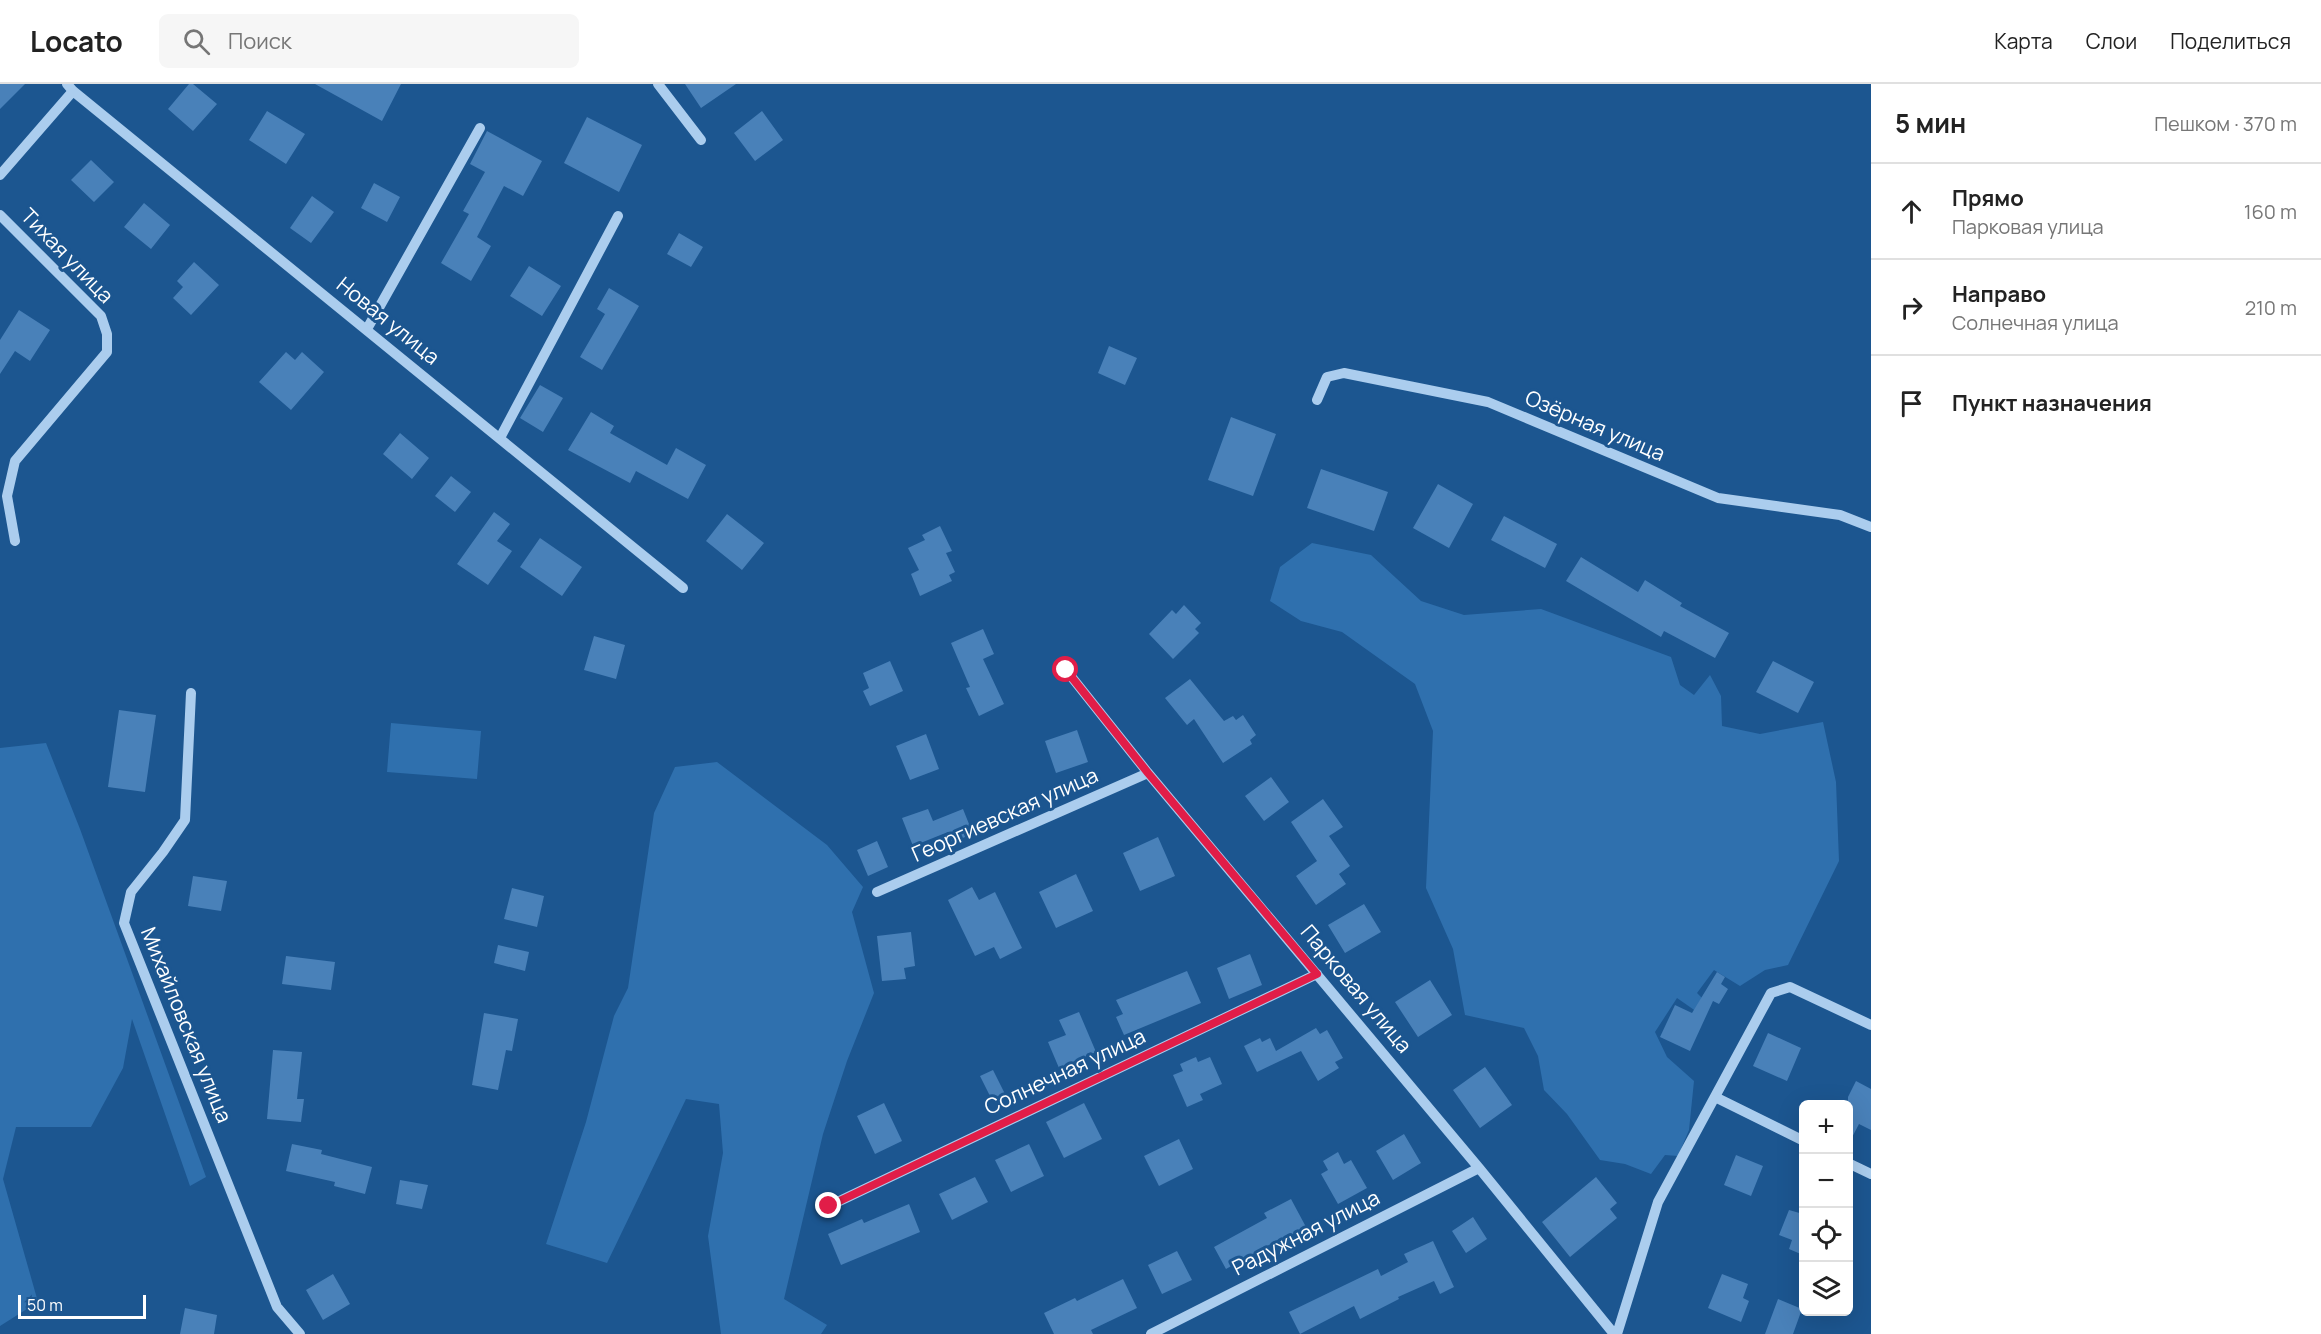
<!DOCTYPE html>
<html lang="ru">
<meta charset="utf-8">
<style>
body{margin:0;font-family:Manrope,sans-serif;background:#f6f6f6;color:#222}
.controls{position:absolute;right:18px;bottom:18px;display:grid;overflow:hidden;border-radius:9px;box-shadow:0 6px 24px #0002}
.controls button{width:54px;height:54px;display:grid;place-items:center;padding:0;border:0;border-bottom:2px solid #e0e0e0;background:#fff;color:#222;font:30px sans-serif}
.scale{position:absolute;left:18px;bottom:15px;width:128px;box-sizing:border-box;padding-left:6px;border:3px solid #fff;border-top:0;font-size:16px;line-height:21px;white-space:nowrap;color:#fff;-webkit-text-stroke:4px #1c5690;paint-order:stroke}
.stop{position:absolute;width:18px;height:18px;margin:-14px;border:4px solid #e11d48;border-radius:50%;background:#fff}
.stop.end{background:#e11d48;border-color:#fff;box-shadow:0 2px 6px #0008}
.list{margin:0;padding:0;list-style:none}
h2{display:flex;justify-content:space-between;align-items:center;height:78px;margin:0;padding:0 24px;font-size:26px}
h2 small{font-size:20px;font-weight:400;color:#767676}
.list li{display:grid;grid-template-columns:39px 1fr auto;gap:18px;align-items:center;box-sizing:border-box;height:96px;padding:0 24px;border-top:2px solid #e0e0e0}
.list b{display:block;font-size:22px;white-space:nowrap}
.list p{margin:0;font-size:20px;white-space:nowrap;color:#767676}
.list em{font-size:20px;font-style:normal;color:#767676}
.icon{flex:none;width:33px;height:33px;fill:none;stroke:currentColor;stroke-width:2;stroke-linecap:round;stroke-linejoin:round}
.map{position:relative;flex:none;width:1871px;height:1250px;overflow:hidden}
header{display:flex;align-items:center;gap:36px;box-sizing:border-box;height:84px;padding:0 30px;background:#fff;border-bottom:2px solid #e0e0e0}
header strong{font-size:28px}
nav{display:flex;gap:33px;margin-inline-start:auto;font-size:21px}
.search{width:420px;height:54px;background:#f6f6f6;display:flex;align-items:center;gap:15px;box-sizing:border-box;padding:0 21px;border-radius:9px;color:#767676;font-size:22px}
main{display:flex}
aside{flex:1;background:#fff}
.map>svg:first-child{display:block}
</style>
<header>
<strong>Locato</strong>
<div class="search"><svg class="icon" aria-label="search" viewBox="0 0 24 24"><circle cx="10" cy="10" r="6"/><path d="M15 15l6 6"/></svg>Поиск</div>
<nav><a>Карта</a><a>Слои</a><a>Поделиться</a></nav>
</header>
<main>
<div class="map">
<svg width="1871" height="1250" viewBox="0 0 1871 1250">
<rect width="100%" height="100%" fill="#1c5690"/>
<path fill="#2f70ae" d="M1312 459 1371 471 1421 517 1464 531 1541 525 1671 573 1680 601 1694 611 1710 591 1721 612 1722 642 1760 650 1823 638 1836 698 1839 777 1788 881 1765 886 1740 902 1714 886 1697 909 1706 918 1700 930 1677 914 1655 948 1667 973 1694 997 1689 1046 1678 1072 1665 1071 1651 1090 1625 1080 1600 1076 1567 1030 1544 1006 1538 972 1524 944 1465 931 1453 865 1426 804 1433 647 1415 600 1342 548 1301 537 1270 517 1280 483Z
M391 639 481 647 477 695 387 688Z
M46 659 80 745 206 1093 190 1102 132 935 123 984 91 1043H16L3 1095 38 1218 0 1242V664Z
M717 678 827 761 863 803 852 828 874 909 847 977 823 1050 784 1215 827 1241 821 1250H721L708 1152 723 1069 719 1020 686 1015 607 1179 546 1160 586 1038 614 932 628 904 654 729 675 683Z"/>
<path fill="#4981b9" d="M0 0H25L0 25Z
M189 0H193L217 20 193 47 168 25Z
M315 0H401L382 37Z
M685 0H736L701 24Z
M267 27 305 50 286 80 249 56Z
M762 27 783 56 755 77 734 49Z
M587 33 642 61 619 108 564 79Z
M487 47 542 77 523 112 504 102 477 153 491 162 471 197 441 179 469 130 463 127 485 88 470 80Z
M91 76 114 98 94 118 71 96Z
M374 99 400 113 387 138 361 124Z
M312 112 334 128 311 159 290 144Z
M144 119 170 141 151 165 124 143Z
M679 149 703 163 691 183 667 170Z
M194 178 219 201 191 231 173 214 183 203 177 197Z
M529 182 561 202 542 232 510 212Z
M609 204 639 222 602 286 580 273 605 230 597 225Z
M19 226 50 246 30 277 15 267 0 290V256Z
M1109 262 1137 274 1125 301 1098 289Z
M286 268 295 276 302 268 324 288 291 326 259 298Z
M540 301 563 314 543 348 520 334Z
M591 328 614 342 610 349 667 381 676 364 706 381 688 415 636 387 630 399 568 366Z
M1231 333 1276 350 1253 412 1208 396Z
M400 349 429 374 412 395 383 370Z
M1321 385 1388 408 1374 447 1307 424Z
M451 392 471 408 455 428 435 412Z
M1438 400 1473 420 1449 464 1413 444Z
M494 428 510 440 497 457 512 467 488 501 457 480Z
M727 430 764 459 742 486 706 457Z
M1504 432 1557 460 1545 484 1491 456Z
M940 442 952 467 946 469 955 488 949 491 952 497 920 512 911 490 919 486 908 464 925 456 922 451Z
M540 454 582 483 562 512 520 483Z
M1581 473 1638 508 1645 496 1682 519 1680 522 1729 549 1715 574 1664 547 1661 553 1566 497Z
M1184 521 1201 539 1195 545 1199 549 1173 575 1149 550 1172 526 1176 530Z
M983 545 994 570 983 575 1004 620 979 632 966 604 970 603 951 559Z
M594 552 625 561 616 595 584 586Z
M890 577 903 607 870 622 863 607 869 604 863 589Z
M1773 577 1814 598 1798 629 1756 608Z
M1190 595 1224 637 1233 632 1236 636 1243 631 1256 651 1250 656 1252 660 1223 679 1194 635 1187 641 1165 614Z
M119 626 156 631 145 708 108 703Z
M1077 646 1088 678 1056 689 1045 657Z
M926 650 939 685 910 696 896 662Z
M1271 693 1289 718 1264 737 1245 712Z
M1323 715 1343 743 1329 752 1350 782 1339 790 1346 800 1316 821 1296 792 1317 777 1291 738Z
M928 725 933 737 963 725 973 750 952 758 948 748 913 762 902 734Z
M1158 753 1175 792 1140 807 1123 769Z
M877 757 888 783 868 792 857 766Z
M1076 790 1093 827 1056 844 1039 808Z
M193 792 227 797 221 827 188 822Z
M972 803 979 816 995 808 1022 864 1000 875 994 863 975 872 948 816Z
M512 804 544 812 537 843 504 835Z
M1364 820 1381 848 1345 869 1328 841Z
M911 848 915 882 904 884 906 895 882 897 877 852Z
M498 861 529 868 525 887 494 879Z
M1250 870 1262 901 1229 915 1217 884Z
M286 872 335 878 331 906 282 900Z
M1187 887 1201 919 1124 951 1116 933 1123 930 1116 916Z
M1717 888 1725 893 1721 900 1728 905 1719 920 1713 917 1690 967 1660 953 1675 921 1692 929Z
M1430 896 1452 931 1418 953 1395 918Z
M1079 928 1096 968 1059 984 1048 958 1066 951 1059 936Z
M484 929 518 935 512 967 506 966 498 1006 472 1001Z
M1316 944 1320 950 1327 946 1343 974 1335 978 1339 984 1318 997 1301 967 1257 988 1244 962 1260 954 1262 958 1270 954 1276 967Z
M1768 949 1801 964 1787 997 1753 982Z
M273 966 302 968 297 1015H304L301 1038 267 1035Z
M1196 973 1198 978 1210 973 1222 1000 1200 1010 1203 1016 1187 1023 1173 991 1183 987 1180 980Z
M1485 983 1512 1021 1480 1044 1453 1006Z
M993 986 1005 1010 992 1016 980 992Z
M1856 997 1871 1005V1046L1859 1040 1848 1061V1013Z
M884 1019 902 1057 875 1070 857 1032Z
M1084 1019 1102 1055 1064 1074 1046 1038Z
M1404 1050 1421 1079 1393 1096 1376 1067Z
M1179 1055 1193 1085 1159 1102 1144 1072Z
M292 1060 322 1066 321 1070 372 1083 365 1110 334 1102 335 1098 286 1087Z
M1029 1060 1044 1092 1011 1108 995 1076Z
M1338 1068 1344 1080 1351 1076 1367 1104 1338 1120 1321 1090 1328 1086 1323 1077Z
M1736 1071 1763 1082 1751 1112 1724 1101Z
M975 1093 988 1118 952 1136 939 1110Z
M1596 1093 1617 1119 1610 1125 1617 1134 1570 1173 1542 1138Z
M400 1096 428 1101 422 1125 396 1120Z
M1291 1115 1306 1143 1279 1157 1278 1156 1226 1185 1214 1163 1267 1134 1264 1129Z
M909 1120 920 1148 841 1181 828 1150 862 1135 864 1139Z
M1789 1126 1803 1130V1171L1789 1165 1792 1156 1779 1151Z
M1473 1133 1487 1155 1466 1169 1452 1147Z
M1433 1157 1454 1203 1440 1210 1434 1197 1398 1213 1399 1215 1360 1235 1354 1222 1300 1250 1289 1228 1378 1185 1381 1192 1408 1178 1404 1170Z
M1177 1167 1192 1196 1162 1210 1148 1181Z
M333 1190 350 1220 323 1236 306 1206Z
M1722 1190 1748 1200 1743 1214 1749 1217 1741 1238 1708 1224Z
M1123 1195 1137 1224 1091 1246 1093 1250H1054L1044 1229 1075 1214 1077 1217Z
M1778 1215 1802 1225 1793 1250H1765Z
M185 1224 217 1231 214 1250H180Z"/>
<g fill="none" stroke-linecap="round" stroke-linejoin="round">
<path stroke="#abcdee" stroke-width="10" d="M67 0 73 7 683 504
M658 0 701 56
M0 91 73 7
M0 131 101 232 107 250V268L15 377 7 412 15 457
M367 245 480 44
M1317 316 1327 293 1344 289 1488 318 1718 414 1840 431 1871 443
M500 354 618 132
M1066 586 1148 689 1479 1084 1614 1250
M191 609 185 736 163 768 131 808 124 839 277 1223 300 1250
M877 808 1148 689
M1715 1013 1804 1057
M1848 1079 1871 1090
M829 1122 1317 890
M1151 1250 1479 1084
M1617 1250 1658 1118 1771 909 1790 903 1871 941"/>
</g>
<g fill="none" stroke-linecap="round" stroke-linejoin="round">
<path stroke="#e11d48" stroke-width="8" d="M829 1122 1317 890 1148 689 1066 586"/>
</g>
<g text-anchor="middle" stroke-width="6" stroke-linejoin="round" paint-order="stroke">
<g font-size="21" fill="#fff" stroke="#1c5690">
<text transform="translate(67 172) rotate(46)" y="7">Тихая улица</text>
<text transform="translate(388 237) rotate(39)" y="7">Новая улица</text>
<text transform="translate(1595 342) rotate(23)" y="7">Озёрная улица</text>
<text transform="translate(1005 731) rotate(-24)" y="7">Георгиевская улица</text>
<text transform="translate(1356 905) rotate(50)" y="7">Парковая улица</text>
<text transform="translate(186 941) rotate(68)" y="7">Михайловская улица</text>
<text transform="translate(1065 988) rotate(-25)" y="7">Солнечная улица</text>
<text transform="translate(1306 1149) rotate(-27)" y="7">Радужная улица</text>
</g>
</g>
</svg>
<div class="controls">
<button>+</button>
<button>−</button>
<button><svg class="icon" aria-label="locate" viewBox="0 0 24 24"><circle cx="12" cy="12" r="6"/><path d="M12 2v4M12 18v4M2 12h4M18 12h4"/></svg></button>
<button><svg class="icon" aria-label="layers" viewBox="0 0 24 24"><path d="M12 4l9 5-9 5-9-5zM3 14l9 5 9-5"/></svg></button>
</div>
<div class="scale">50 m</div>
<div class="stop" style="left:1066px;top:586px"></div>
<div class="stop end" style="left:829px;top:1122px"></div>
</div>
<aside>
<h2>5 мин<small>Пешком · 370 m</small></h2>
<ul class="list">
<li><svg class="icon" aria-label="ahead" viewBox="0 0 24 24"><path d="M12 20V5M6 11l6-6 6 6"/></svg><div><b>Прямо</b><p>Парковая улица</p></div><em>160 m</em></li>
<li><svg class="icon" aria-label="right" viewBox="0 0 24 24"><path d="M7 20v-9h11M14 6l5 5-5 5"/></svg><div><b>Направо</b><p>Солнечная улица</p></div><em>210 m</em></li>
<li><svg class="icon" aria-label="arrive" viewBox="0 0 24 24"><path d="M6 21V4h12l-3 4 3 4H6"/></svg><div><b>Пункт назначения</b></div></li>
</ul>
</aside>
</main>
